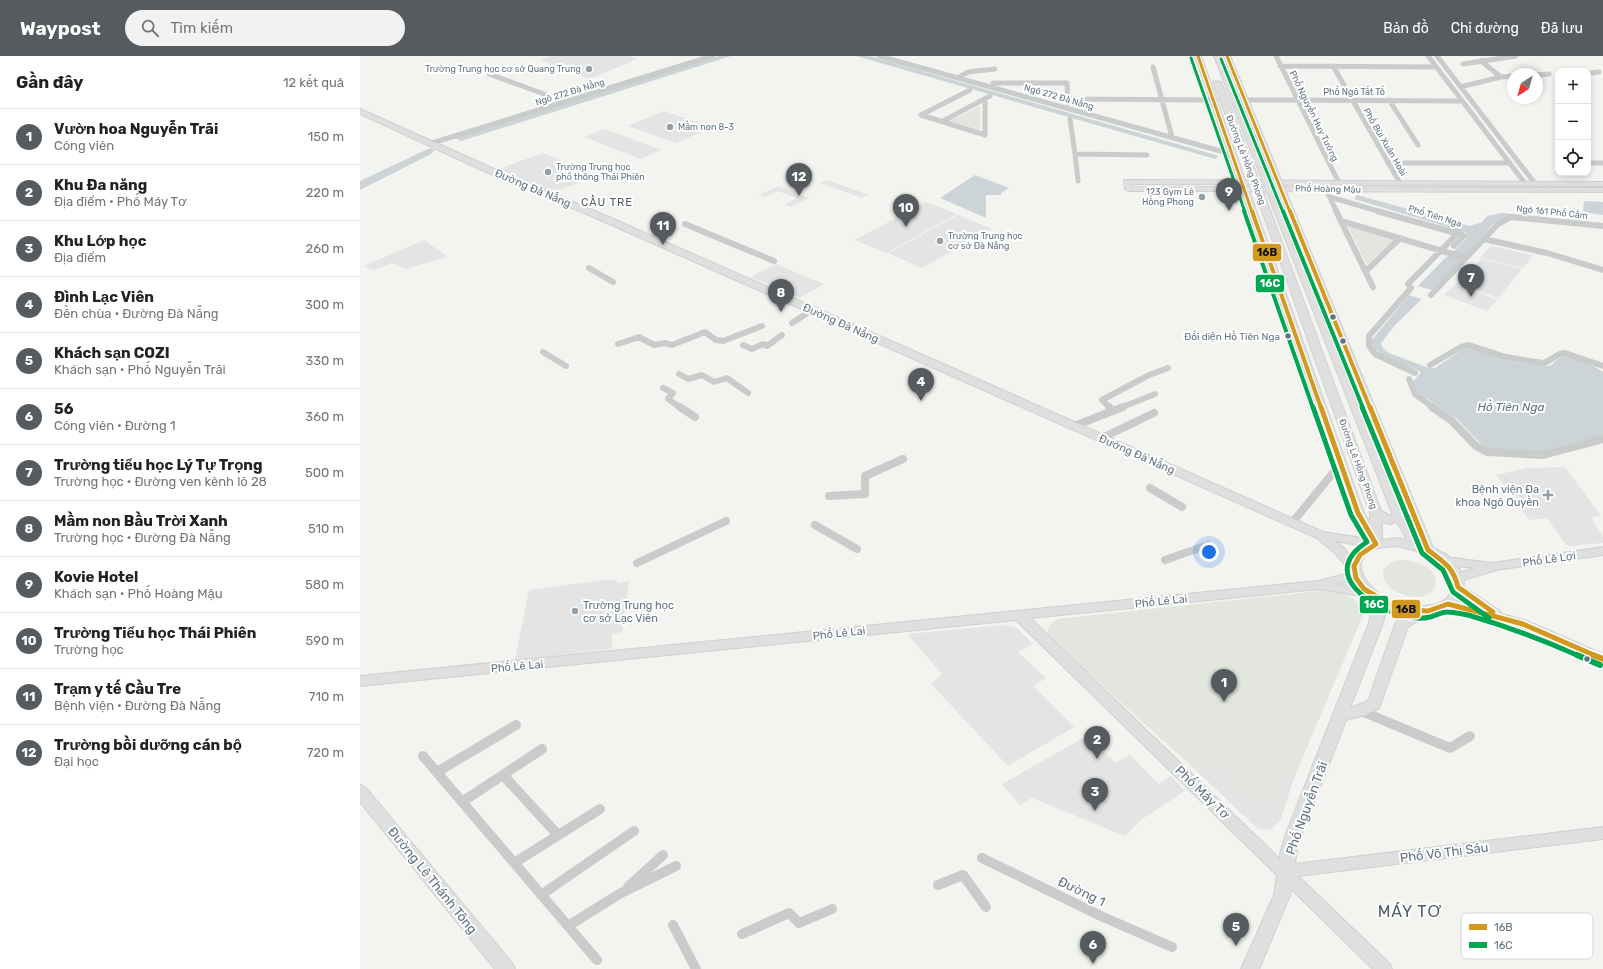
<!DOCTYPE html>
<html lang="vi">
<meta charset="utf-8">
<style>
body{margin:0;font-family:Rubik,sans-serif;background:#f2f2f2;color:#222}
.controls{position:absolute;right:12px;top:12px;display:grid;overflow:hidden;border-radius:8px;box-shadow:0 2px 6px #0003}
.controls button{width:36px;height:36px;display:grid;place-items:center;padding:0;border:0;border-bottom:1px solid #e0e0e0;background:#fff;color:#222;font:20px sans-serif}
.compass{position:absolute;left:1147px;top:12px;width:36px;height:36px;border-radius:50%;background:#fff;box-shadow:0 2px 6px #0003;rotate:217deg}
.you{position:absolute;left:849px;top:496px;width:14px;height:14px;margin:-10px;border:3px solid #fff;border-radius:50%;background:#1a73e8;box-shadow:0 0 0 6px #1a73e833}
.badge{display:grid;place-items:center;width:26px;height:26px;border-radius:50%;background:#555b5e;color:#fff;font-size:13px;font-weight:700}
.pin{position:absolute;translate:-50% -33px;filter:drop-shadow(0 1px 2px #0008)}
.pin::after{content:'';position:absolute;top:21px;width:14px;height:12px;background:inherit;clip-path:polygon(0 0,100% 0,50% 100%)}
.list{margin:0;padding:0;list-style:none}
h2{display:flex;justify-content:space-between;align-items:center;height:52px;margin:0;padding:0 16px;font-size:17px}
h2 small{font-size:13px;font-weight:400;color:#767676}
.list li{display:grid;grid-template-columns:26px 1fr auto;gap:12px;align-items:center;box-sizing:border-box;height:56px;padding:0 16px;border-top:1px solid #e0e0e0}
.list b{display:block;font-size:15px;white-space:nowrap}
.list p{margin:0;font-size:13px;white-space:nowrap;color:#767676}
.list em{font-size:13px;font-style:normal;color:#767676}
.icon{flex:none;width:22px;height:22px;fill:none;stroke:currentColor;stroke-width:2;stroke-linecap:round;stroke-linejoin:round}
.map{position:relative;flex:none;width:1243px;height:913px;overflow:hidden}
header{display:flex;align-items:center;gap:24px;box-sizing:border-box;height:56px;padding:0 20px;background:#555b5e;color:#fff}
header strong{font-size:19px}
nav{display:flex;gap:22px;margin-inline-start:auto;font-size:14px}
.search{width:280px;height:36px;background:#f2f2f2;display:flex;align-items:center;gap:10px;box-sizing:border-box;padding:0 14px;border-radius:22px;color:#767676;font-size:15px}
main{display:flex}
aside{flex:1;background:#fff}
.map>svg:first-child{display:block}
</style>
<header>
<strong>Waypost</strong>
<div class="search"><svg class="icon" aria-label="search" viewBox="0 0 24 24"><circle cx="10" cy="10" r="6"/><path d="M15 15l6 6"/></svg>Tìm kiếm</div>
<nav><a>Bản đồ</a><a>Chỉ đường</a><a>Đã lưu</a></nav>
</header>
<main>
<aside>
<h2>Gần đây<small>12 kết quả</small></h2>
<ul class="list">
<li><span class="badge">1</span><div><b>Vườn hoa Nguyễn Trãi</b><p>Công viên</p></div><em>150 m</em></li>
<li><span class="badge">2</span><div><b>Khu Đa năng</b><p>Địa điểm · Phố Máy Tơ</p></div><em>220 m</em></li>
<li><span class="badge">3</span><div><b>Khu Lớp học</b><p>Địa điểm</p></div><em>260 m</em></li>
<li><span class="badge">4</span><div><b>Đình Lạc Viên</b><p>Đền chùa · Đường Đà Nẵng</p></div><em>300 m</em></li>
<li><span class="badge">5</span><div><b>Khách sạn COZI</b><p>Khách sạn · Phố Nguyễn Trãi</p></div><em>330 m</em></li>
<li><span class="badge">6</span><div><b>56</b><p>Công viên · Đường 1</p></div><em>360 m</em></li>
<li><span class="badge">7</span><div><b>Trường tiểu học Lý Tự Trọng</b><p>Trường học · Đường ven kênh lô 28</p></div><em>500 m</em></li>
<li><span class="badge">8</span><div><b>Mầm non Bầu Trời Xanh</b><p>Trường học · Đường Đà Nẵng</p></div><em>510 m</em></li>
<li><span class="badge">9</span><div><b>Kovie Hotel</b><p>Khách sạn · Phố Hoàng Mậu</p></div><em>580 m</em></li>
<li><span class="badge">10</span><div><b>Trường Tiểu học Thái Phiên</b><p>Trường học</p></div><em>590 m</em></li>
<li><span class="badge">11</span><div><b>Trạm y tế Cầu Tre</b><p>Bệnh viện · Đường Đà Nẵng</p></div><em>710 m</em></li>
<li><span class="badge">12</span><div><b>Trường bồi dưỡng cán bộ</b><p>Đại học</p></div><em>720 m</em></li>
</ul>
</aside>
<div class="map">
<svg width="1243" height="913" viewBox="0 0 1243 913">
<rect width="100%" height="100%" fill="#f3f3f0"/>
<path fill="#e3e4e3" d="M190 0H269L277 3 230 23 181 4Z
M304 55 352 71 316 87 268 70Z
M245 73 301 94 281 103 224 81Z
M183 97 237 120 191 137 139 113Z
M467 124 509 139 502 142 460 127Z
M419 130 449 142 430 151 424 149 436 142 418 135 405 141 399 139Z
M566 146 597 158 526 197 495 184Z
M598 159 632 173 562 212 528 197Z
M64 184 88 201 45 213 33 207 13 214 4 210Z
M1131 190 1173 199 1163 212 1120 202Z
M1121 203 1162 213 1138 242 1098 227Z
M416 208 464 228 439 242 391 221Z
M1097 227 1137 244 1127 255 1084 239Z
M1205 411 1241 460 1231 461 1243 481V487L1207 490 1187 462 1169 464 1136 419 1167 412Z
M245 524H257V527L269 525 262 576 252 578V593L155 604 169 534Z
M644 569 657 572 673 588 658 596 686 622 673 630 714 671 648 710 571 628 582 618 547 578Z
M728 679 755 707 770 699 799 728 811 720 825 735 782 763 765 780 672 742 660 749 642 728Z
M827 706 934 722 920 765 910 774 898 773Z"/>
<path fill="#e2e6de" d="M620 50V75L589 65Z
M987 168 1035 182 1007 209Z
M1040 504C1099 507 1077 560 1034 534 1027 529 1022 523 1023 514L1032 506Z
M960 535C980 537 996 537 1004 557L934 722 827 706 694 586 687 578 689 570 697 563Z
M872 714 923 722 921 745 870 737Z"/>
<path fill="#ccd4d7" d="M358 0H371L101 85 94 81Z
M496 0H510L859 100 855 103Z
M70 92 75 94 71 98 0 134V125Z
M615 119 649 132 641 137V139H626V162L580 142Z
M997 139 1110 170 1122 166 1127 160 1142 157 1243 167V171L1142 162 1133 168 1106 199 1093 196 1107 182V178L1105 176 994 143Z
M1224 145 1243 146V159L1223 156Z
M1092 199 1100 202V205L1072 234 1058 230 1086 201Z
M1049 239 1062 243 1036 268 1021 287 1022 291 1029 297 1069 312H1075L1102 294 1111 292 1150 305 1190 310C1194 307 1199 301 1204 300 1213 299 1235 310 1243 316V381L1179 397 1125 392 1097 363 1056 335 1052 327 1061 316 1024 300 1011 291V285Z"/>
<g fill="none" stroke-linecap="round" stroke-linejoin="round">
<g stroke="#cfd1d0" stroke-width="2">
<path id="secondary" d="M0 53 132 112 235 155 622 325 936 464 963 476 1016 484 1022 488 1016 492 975 485 984 492 1000 512 994 516 990 515 976 498 957 482 229 159 126 116 0 58Z
M764 124 1243 126V130L771 128 772 131 1243 132V136L769 135 765 133Z
M1243 491V499L1136 514 1097 526 1093 525 1091 522 1093 519 1115 512 1085 509 1079 505 1085 501 1132 507Z
M995 516 999 517 1001 520 999 523 977 528 1012 534 1014 537 1012 540 1008 541 958 533 670 562 926 809 1243 771V783L938 820 1030 908 1032 913H1013L656 564 0 630V620L958 525Z
M1098 527 1140 555 1142 558 1167 565 1243 598V608L1159 571 1084 551 1082 548 1084 545 1088 544 1119 552 1094 534 1092 531 1094 528Z"/>
</g>
<g stroke="#d0d1d0" stroke-width="2">
<path id="primary" d="M835 0H841L1004 457 1010 467V457L892 127 853 26 855 25 861 26 900 127 1021 455 1031 460 1032 457 854 0H860L1044 457 1053 473 864 0H870L1073 492 1087 499 1100 514 1104 526 1103 538 1097 547 1091 552 1068 559 1048 571 1019 652 1006 659 986 664 943 775 937 794 930 839 899 913H881L914 839 921 794 927 775 1009 567C1015 542 1003 544 993 526 991 522 989 516 988 511L993 496 1009 486 992 457ZM1022 466 1030 468 1037 466 1047 484 1036 482 1022 484ZM1036 490C1058 494 1097 505 1091 535 1089 543 1080 548 1072 549 1059 551 1046 550 1033 546 1014 539 982 506 1015 493 1021 491 1029 491 1036 490ZM1023 552 1047 559 1037 565 1035 568 1008 645 990 652 1023 567 1025 558Z
M0 729 5 731 152 907 155 913H135L0 746Z"/>
</g>
<path stroke="#cacccc" stroke-width="5" d="M519 0 864 96 868 100 874 101
M916 0 979 127
M1068 0 1170 134
M1077 0 1180 134
M1121 5 1141 21
M1103 8 1156 0
M920 10 1076 11
M973 10 1040 127
M793 11 812 81
M1230 17 1239 16
M129 18 184 38
M1177 19 1189 18
M599 21 608 16 635 13
M633 27H707L708 48
M1100 31 1141 21 1153 20
M610 34 561 59 625 79V43
M707 43 855 44
M885 44 1102 45
M1029 44 1058 89
M710 63 715 98 787 99
M583 65 630 40
M72 87 352 0
M715 98 718 125
M1028 107H1150
M1228 107H1243
M968 138 977 156
M970 141 1021 156"/>
<path stroke="#cacccc" stroke-width="6" d="M976 155 1013 231
M1017 155 1092 176 1096 179 1048 228 1051 232 1009 280V290L1015 298 1055 317
M981 165 1106 202
M325 168 414 205
M1091 172 1104 180 1094 190
M1124 183 1187 197 1243 214
M229 212 253 226
M1006 215 1040 182
M1071 239 1138 168 1151 161 1243 170
M432 267 452 254
M258 288 279 281 294 289 305 287 312 289 345 276 356 284 363 285 402 270
M383 289 392 293 403 288 407 290 422 279
M183 296 206 310
M1070 309 1101 291 1109 289 1146 301 1182 307C1191 306 1196 297 1205 297L1243 310
M319 318 328 323 342 319 354 326 367 322 388 337
M1049 323 1055 338 1074 352
M303 332 313 337 308 343 321 352
M750 352 742 344 789 319 808 312
M760 352 795 338"/>
<path stroke="#cacccc" stroke-width="8" d="M320 351 335 361
M749 351 753 355
M1072 351 1092 365 1116 390 1127 396 1183 399 1243 383
M714 370 763 351
M742 382 794 357
M790 432 822 451
M469 440 505 438V420L543 403
M932 467 981 407
M455 469 497 493
M805 504 848 489
M277 507 366 465"/>
<path stroke="#cacccc" stroke-width="10" d="M1001 655 1090 692 1110 680
M63 700 237 904
M77 716 156 669
M143 719 198 779
M102 746 182 693
M622 802 743 861 812 891
M154 807 240 753
M578 829 603 819 626 851
M268 831 303 799
M181 839 274 775
M313 869 336 913
M208 870 261 837 316 810
M382 878 429 857 439 867 472 853"/>
<use href="#secondary" fill="#dfdfe0" fill-rule="evenodd"/>
<use href="#primary" fill="#dfdfe0" fill-rule="evenodd"/>
<g stroke="#fff" stroke-width="5">
<path id="bus-1-far3" d="M838 0 892 156
M867 0 930 156"/>
</g>
<g stroke="#fff" stroke-width="6">
<path id="bus-1-far2" d="M892 155 961 352
M930 155 1010 352"/>
</g>
<g stroke="#fff" stroke-width="8">
<path id="bus-1-far1" d="M961 351 998 457 1016 488 1000 499 994 510 996 522 1004 533 1033 550 1050 554 1068 555 1088 548 1163 568 1236 600
M1010 351 1068 494C1084 506 1093 511 1098 531L1133 556"/>
</g>
<g stroke="#fff" stroke-width="10">
<path id="bus-1" d="M1233 599 1243 603"/>
</g>
<g stroke="#fff" stroke-width="5">
<path id="bus-2-far3" d="M831 2 885 156
M861 3 923 156"/>
</g>
<g stroke="#fff" stroke-width="6">
<path id="bus-2-far2" d="M884 155 953 352
M923 155 1003 352"/>
</g>
<g stroke="#fff" stroke-width="8">
<path id="bus-2-far1" d="M953 351 991 459 1007 486C958 517 1011 553 1046 560 1053 562 1062 563 1070 561 1075 560 1081 556 1087 556 1094 556 1101 558 1108 559 1146 570 1183 584 1219 600
M1002 351 1062 497 1083 514 1093 536 1129 562"/>
</g>
<g stroke="#fff" stroke-width="10">
<path id="bus-2" d="M1217 599 1240 609"/>
</g>
<use href="#bus-1-far3" stroke="#d29920" stroke-width="3"/>
<use href="#bus-1-far2" stroke="#d29920" stroke-width="4"/>
<use href="#bus-1-far1" stroke="#d29920" stroke-width="5"/>
<use href="#bus-1" stroke="#d29920" stroke-width="6"/>
<use href="#bus-2-far3" stroke="#00a651" stroke-width="3"/>
<use href="#bus-2-far2" stroke="#00a651" stroke-width="4"/>
<use href="#bus-2-far1" stroke="#00a651" stroke-width="5"/>
<use href="#bus-2" stroke="#00a651" stroke-width="6"/>
</g>
<g fill="#94a0a8" stroke="#fff" stroke-width="1.5">
<circle cx="229" cy="13" r="4"/>
<circle cx="310" cy="71" r="4"/>
<circle cx="188" cy="116" r="4"/>
<circle cx="842" cy="141" r="4"/>
<circle cx="580" cy="185" r="4"/>
<path d="M1186 433h4v4h4v4h-4v4h-4v-4h-4v-4h4z"/>
<circle cx="215" cy="555" r="4"/>
</g>
<g fill="#617382" stroke="#fff" stroke-width="1.5">
<circle cx="973" cy="261" r="3.5"/>
<circle cx="928" cy="280" r="3.5"/>
<circle cx="983" cy="285" r="3.5"/>
<circle cx="1227" cy="603" r="3.5"/>
</g>
<g text-anchor="middle" stroke-width="4" stroke-linejoin="round" paint-order="stroke">
<g font-size="9" fill="#617382" stroke="#fff" text-anchor="start">
<text x="221" y="16" text-anchor="end">Trường Trung học cơ sở Quang Trung</text>
<text x="318" y="74">Mầm non 8-3</text>
<text x="196" y="114">Trường Trung học<tspan x="196" dy="10">phổ thông Thái Phiên</tspan></text>
<text x="834" y="139" text-anchor="end">123 Gym Lê<tspan x="834" dy="10">Hồng Phong</tspan></text>
<text x="588" y="183">Trường Trung học<tspan x="588" dy="10">cơ sở Đà Nẵng</tspan></text>
</g>
<g font-size="9" fill="#617382" stroke="#fff">
<text transform="translate(210 36) rotate(-17)" y="3">Ngõ 272 Đà Nẵng</text>
<text x="994" y="39">Phố Ngô Tất Tố</text>
<text transform="translate(699 41) rotate(16)" y="3">Ngõ 272 Đà Nẵng</text>
<text transform="translate(954 60) rotate(64)" y="3">Phố Nguyễn Huy Tưởng</text>
<text transform="translate(1025 86) rotate(60)" y="3">Phố Bùi Xuân Hoài</text>
<text transform="translate(886 104) rotate(69)" y="3">Đường Lê Hồng Phong</text>
<text transform="translate(968 133) rotate(1)" y="3">Phố Hoàng Mậu</text>
<text transform="translate(1192 156) rotate(6)" y="3">Ngõ 161 Phố Cấm</text>
<text transform="translate(1075 160) rotate(17)" y="3">Phố Tiên Nga</text>
<text transform="translate(998 408) rotate(70)" y="3">Đường Lê Hồng Phong</text>
</g>
<g font-size="10" fill="#617382" stroke="#fff" text-anchor="end">
<text x="920" y="284">Đối diện Hồ Tiên Nga</text>
</g>
<g font-size="11" fill="#617382" stroke="#fff">
<text transform="translate(173 132) rotate(23)" y="4">Đường Đà Nẵng</text>
<text transform="translate(481 267) rotate(24)" y="4">Đường Đà Nẵng</text>
<text transform="translate(777 398) rotate(24)" y="4">Đường Đà Nẵng</text>
<text transform="translate(1189 503) rotate(-8)" y="4">Phố Lê Lợi</text>
<text transform="translate(801 545) rotate(-6)" y="4">Phố Lê Lai</text>
<text transform="translate(479 577) rotate(-6)" y="4">Phố Lê Lai</text>
<text transform="translate(157 610) rotate(-5)" y="4">Phố Lê Lai</text>
</g>
<g font-size="11" letter-spacing="1" fill="#4f5c67" stroke="#fff">
<text x="247" y="150">CẦU TRE</text>
</g>
<g font-size="11" fill="#617382" stroke="#fff" text-anchor="end">
<text x="1179" y="437">Bệnh viện Đa<tspan x="1179" dy="13">khoa Ngô Quyền</tspan></text>
<text x="223" y="553" text-anchor="start">Trường Trung học<tspan x="223" dy="13">cơ sở Lạc Viên</tspan></text>
</g>
<g font-size="12" font-style="italic" fill="#5c7680" stroke="#fff">
<text x="1151" y="355">Hồ Tiên Nga</text>
</g>
<g font-size="13" fill="#617382" stroke="#fff">
<text transform="translate(843 736) rotate(44)" y="5">Phố Máy Tơ</text>
<text transform="translate(946 752) rotate(-70)" y="5">Phố Nguyễn Trãi</text>
<text transform="translate(1084 796) rotate(-7)" y="5">Phố Võ Thị Sáu</text>
<text transform="translate(73 824) rotate(51)" y="5">Đường Lê Thánh Tông</text>
<text transform="translate(722 835) rotate(26)" y="5">Đường 1</text>
</g>
<g font-size="16" letter-spacing="1" fill="#4f5c67" stroke="#fff">
<text x="1050" y="861">MÁY TƠ</text>
</g>
</g>
<rect x="1101" y="857" width="132" height="46" rx="6" fill="#fff" stroke="#d0d5da" stroke-width="1"/>
<rect x="1109" y="868" width="18" height="6" fill="#d29920"/>
<rect x="1109" y="886" width="18" height="6" fill="#00a651"/>
<g font-size="11" fill="#617382">
<text x="1134" y="875">16B</text>
<text x="1134" y="893">16C</text>
</g>
<g stroke="#fff" stroke-width="1.5">
<rect x="892" y="187" width="30" height="19" rx="4" fill="#d29920"/>
<rect x="895" y="218" width="30" height="19" rx="4" fill="#00a651"/>
<rect x="999" y="539" width="30" height="19" rx="4" fill="#00a651"/>
<rect x="1031" y="543" width="30" height="20" rx="4" fill="#d29920"/>
</g>
<g font-size="11" text-anchor="middle" font-weight="bold" fill="#fff">
<text x="910" y="231">16C</text>
<text x="1014" y="552">16C</text>
</g>
<g font-size="11" text-anchor="middle" font-weight="bold" fill="#111">
<text x="907" y="200">16B</text>
<text x="1046" y="557">16B</text>
</g>
</svg>
<div class="controls">
<button>+</button>
<button>−</button>
<button><svg class="icon" aria-label="locate" viewBox="0 0 24 24"><circle cx="12" cy="12" r="6"/><path d="M12 2v4M12 18v4M2 12h4M18 12h4"/></svg></button>
</div>
<svg class="compass" viewBox="-18 -18 36 36"><path d="M0-13l5 13h-10z" fill="#e53935"/><path d="M0 13l5-13h-10z" fill="#767676"/></svg>
<div class="you"></div>
<div class="pin badge" style="left:864px;top:646px">1</div>
<div class="pin badge" style="left:737px;top:703px">2</div>
<div class="pin badge" style="left:735px;top:755px">3</div>
<div class="pin badge" style="left:561px;top:345px">4</div>
<div class="pin badge" style="left:876px;top:890px">5</div>
<div class="pin badge" style="left:733px;top:908px">6</div>
<div class="pin badge" style="left:1111px;top:241px">7</div>
<div class="pin badge" style="left:421px;top:256px">8</div>
<div class="pin badge" style="left:869px;top:155px">9</div>
<div class="pin badge" style="left:546px;top:171px">10</div>
<div class="pin badge" style="left:303px;top:189px">11</div>
<div class="pin badge" style="left:439px;top:140px">12</div>
</div>
</main>
